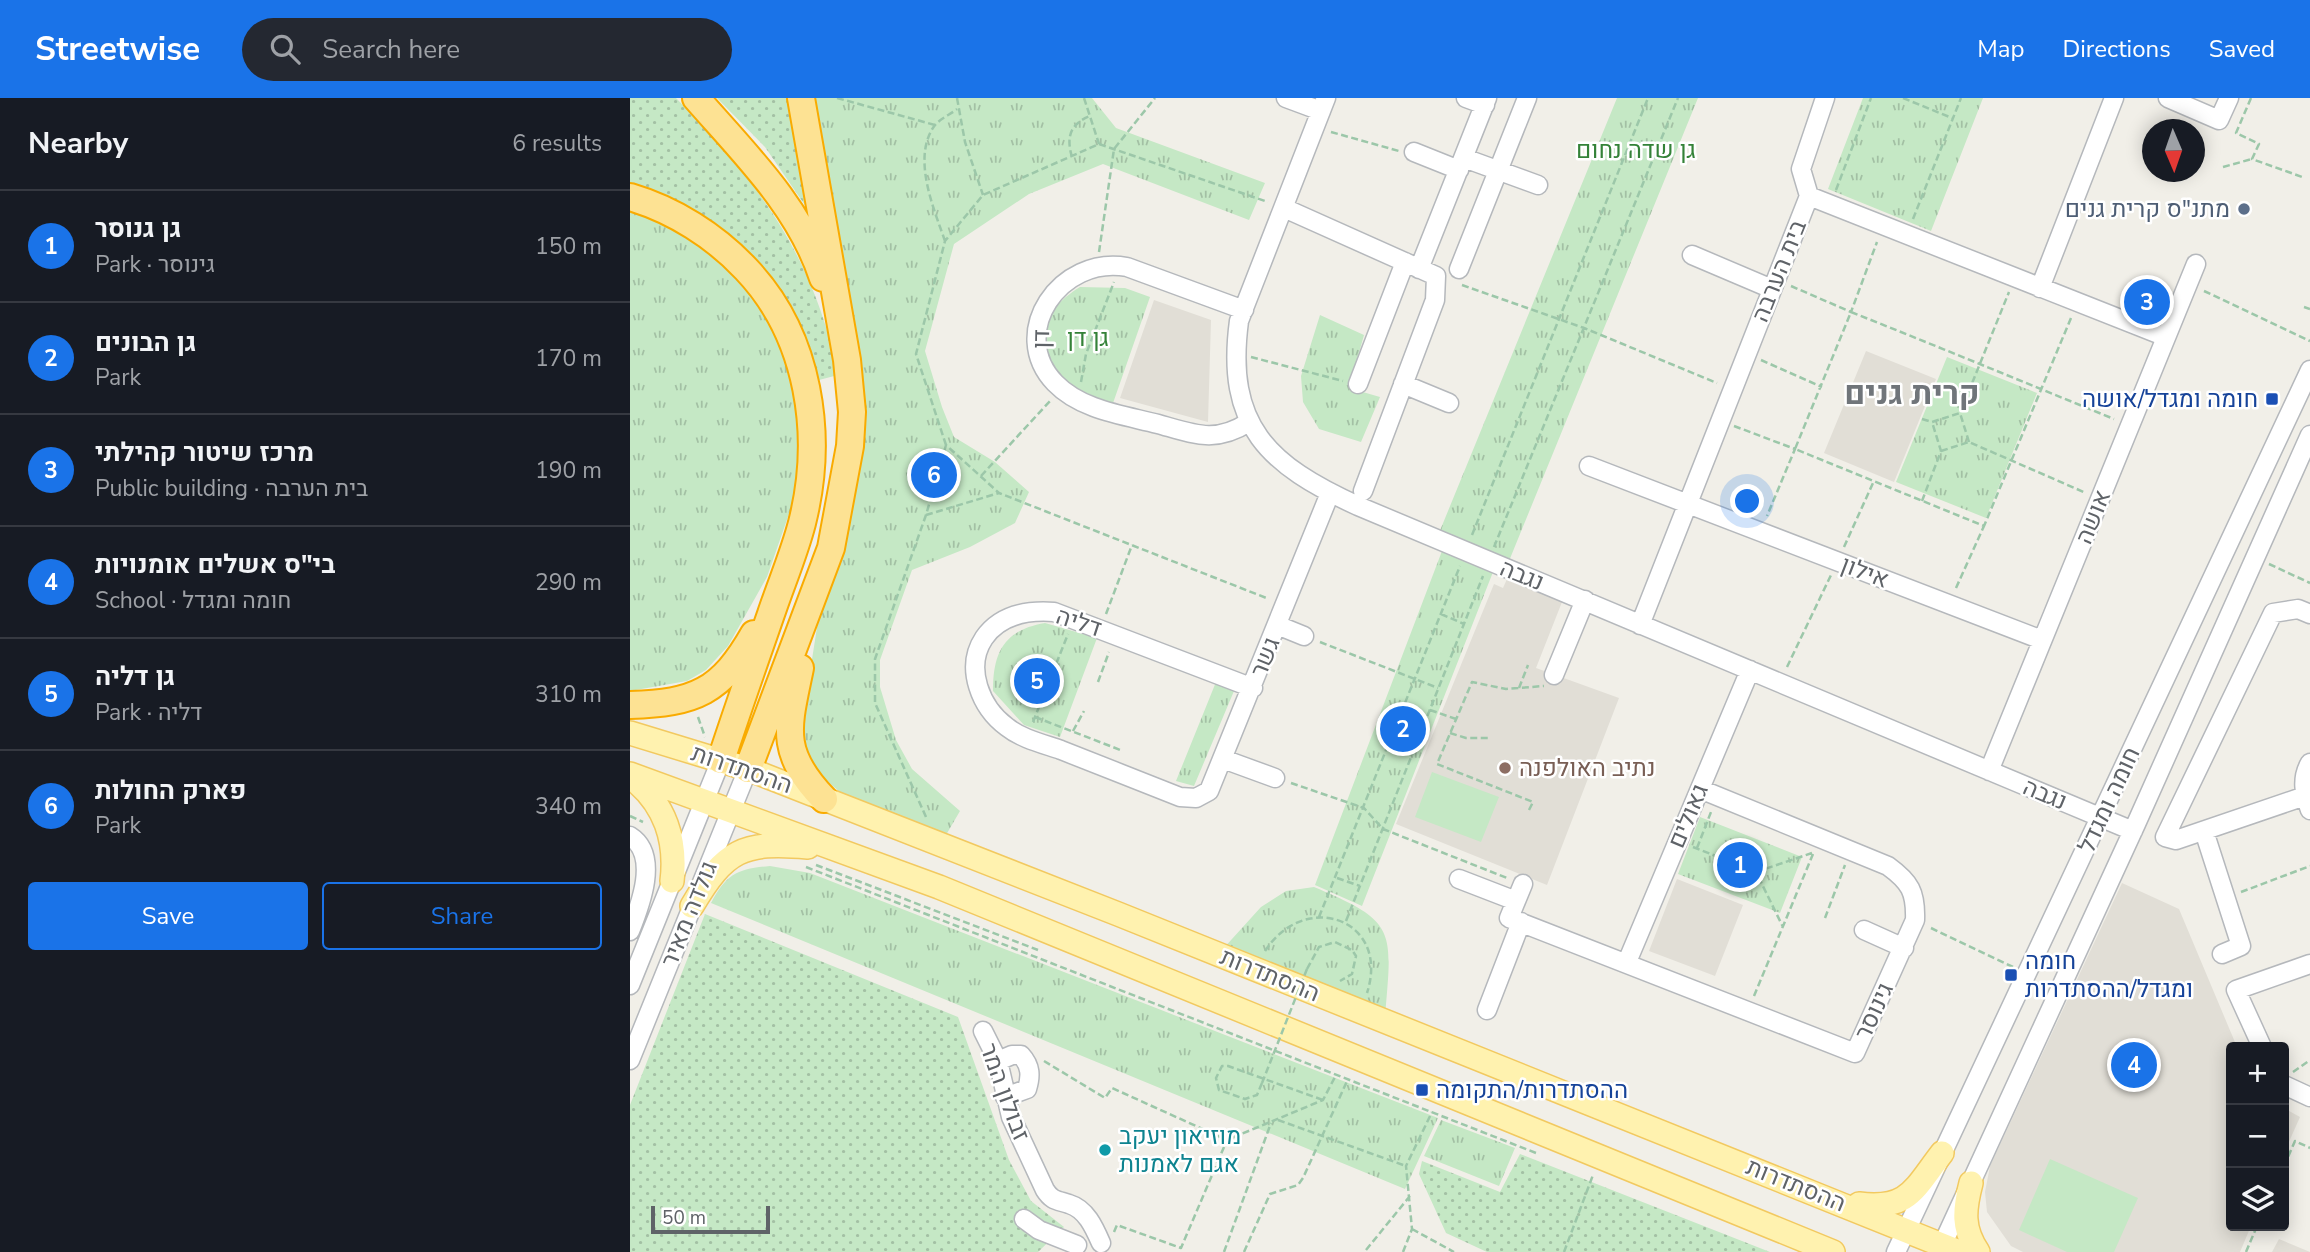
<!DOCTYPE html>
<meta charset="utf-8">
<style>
body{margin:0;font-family:"Nunito Sans",Heebo,sans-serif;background:#242831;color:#f1f3f6}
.controls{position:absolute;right:21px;bottom:21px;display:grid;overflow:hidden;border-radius:7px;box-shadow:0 4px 18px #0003}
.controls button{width:63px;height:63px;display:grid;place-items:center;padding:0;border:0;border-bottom:2px solid #363941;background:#171b24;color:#f1f3f6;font:35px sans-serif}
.compass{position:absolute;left:1512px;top:21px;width:63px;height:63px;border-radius:50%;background:#171b24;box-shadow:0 4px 18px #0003;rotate:178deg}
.scale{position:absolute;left:21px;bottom:18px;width:119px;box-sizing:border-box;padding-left:7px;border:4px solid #5f6368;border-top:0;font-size:19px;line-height:24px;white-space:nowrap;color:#5f6368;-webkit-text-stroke:5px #fff;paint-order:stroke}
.you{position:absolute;left:1118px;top:404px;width:24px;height:24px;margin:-18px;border:5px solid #fff;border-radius:50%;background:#1a73e8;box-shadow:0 0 0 10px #1a73e833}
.badge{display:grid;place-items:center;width:46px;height:46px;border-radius:50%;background:#1a73e8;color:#fff;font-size:23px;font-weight:700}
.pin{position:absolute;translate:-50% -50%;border:4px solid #fff;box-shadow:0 2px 7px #0006}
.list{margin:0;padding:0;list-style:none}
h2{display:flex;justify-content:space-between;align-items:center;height:91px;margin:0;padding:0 28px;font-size:30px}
h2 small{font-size:23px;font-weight:400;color:#9ea1a6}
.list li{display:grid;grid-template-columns:46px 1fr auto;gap:21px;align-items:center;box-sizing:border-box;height:112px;padding:0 28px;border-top:2px solid #363941}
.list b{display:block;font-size:26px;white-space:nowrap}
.list p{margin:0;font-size:23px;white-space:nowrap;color:#9ea1a6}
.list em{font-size:23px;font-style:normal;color:#9ea1a6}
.actions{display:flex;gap:14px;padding:21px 28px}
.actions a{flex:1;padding:16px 0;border:2px solid #1a73e8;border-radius:7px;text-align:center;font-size:24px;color:#1a73e8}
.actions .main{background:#1a73e8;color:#fff}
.icon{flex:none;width:38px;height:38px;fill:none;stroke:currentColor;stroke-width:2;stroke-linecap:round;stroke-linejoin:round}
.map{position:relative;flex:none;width:1680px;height:1154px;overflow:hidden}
header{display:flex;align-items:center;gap:42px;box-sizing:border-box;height:98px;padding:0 35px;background:#1a73e8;color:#fff}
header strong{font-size:33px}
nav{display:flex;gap:38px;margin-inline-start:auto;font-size:24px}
.search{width:490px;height:63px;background:#242831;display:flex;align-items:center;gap:18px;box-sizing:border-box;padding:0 24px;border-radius:38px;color:#9ea1a6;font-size:26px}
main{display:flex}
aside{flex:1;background:#171b24}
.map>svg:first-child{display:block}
</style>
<header>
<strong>Streetwise</strong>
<div class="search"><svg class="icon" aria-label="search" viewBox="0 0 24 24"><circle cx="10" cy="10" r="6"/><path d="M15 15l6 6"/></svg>Search here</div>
<nav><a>Map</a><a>Directions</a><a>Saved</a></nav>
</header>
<main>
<aside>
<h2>Nearby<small>6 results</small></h2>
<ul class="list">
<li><span class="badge">1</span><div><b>גן גנוסר</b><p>Park · גינוסר</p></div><em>150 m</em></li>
<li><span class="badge">2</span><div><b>גן הבונים</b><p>Park</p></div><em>170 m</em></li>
<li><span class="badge">3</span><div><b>מרכז שיטור קהילתי</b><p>Public building · בית הערבה</p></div><em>190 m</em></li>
<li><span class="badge">4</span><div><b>בי&quot;ס אשלים אומנויות</b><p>School · חומה ומגדל</p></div><em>290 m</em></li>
<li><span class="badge">5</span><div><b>גן דליה</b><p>Park · דליה</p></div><em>310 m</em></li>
<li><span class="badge">6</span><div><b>פארק החולות</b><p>Park</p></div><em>340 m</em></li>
</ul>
<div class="actions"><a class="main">Save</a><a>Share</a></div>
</aside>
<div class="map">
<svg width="1680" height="1154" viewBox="0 0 1680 1154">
<defs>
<pattern id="grass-dots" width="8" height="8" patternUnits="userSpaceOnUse" patternTransform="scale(1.75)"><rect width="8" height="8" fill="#c5e8c5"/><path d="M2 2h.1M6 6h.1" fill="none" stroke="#a3c0a4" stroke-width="1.8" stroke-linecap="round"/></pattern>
<pattern id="park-tufts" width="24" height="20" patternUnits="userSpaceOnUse" patternTransform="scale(1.75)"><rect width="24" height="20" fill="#c5e8c5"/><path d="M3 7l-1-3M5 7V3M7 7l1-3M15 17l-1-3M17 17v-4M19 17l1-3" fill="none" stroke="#a3c0a4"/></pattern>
</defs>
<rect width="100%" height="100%" fill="#f1efe8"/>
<path fill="#e1ded6" d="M524 202 581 222 578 324 490 300Z
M1236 253 1306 281 1264 384 1194 355Z
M877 481 932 504 906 570 989 600 917 787 766 726 864 486 873 490Z
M1047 781 1113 807 1085 878 1019 853Z
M1492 785 1549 811 1607 949H1601V1128H1621L1610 1154H1393L1381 1148 1357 1114 1355 1094 1360 1068Z
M1654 1010 1670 1019 1654 1055Z
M1649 1141 1680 1154H1642Z"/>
<path fill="url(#grass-dots)" d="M0 0H46C129 85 184 158 208 277L189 282 176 248 0 89Z
M87 0H158L181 116 135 49Z
M75 816 328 919 379 1062 401 1103 434 1129 408 1154H0V1007Z
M890 1056 1140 1154H857L816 1135 789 1076 792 1063 870 1094Z"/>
<path fill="url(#park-tufts)" d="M179 0H462L486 30 635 85 619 122 473 66 399 96 324 146 295 253 312 309 324 339 365 364 399 394 385 425 340 449 282 472 250 562V589L266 642 282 671 330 713 316 737 220 703 187 674 175 652 172 625 191 504 226 389 229 351Z
M987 0H1068L879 463 809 435Z
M1233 0H1353L1301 133 1198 91Z
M0 101 54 122 150 216 172 331 168 378 160 413 137 479 98 548 76 572 57 583 0 593Z
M450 189 495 190 520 199 482 308C463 301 442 296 427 281 423 277 420 268 418 262 403 229 424 205 450 189Z
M690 217 734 237 719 290 750 299 731 344 689 331 673 304 671 278Z
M1317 259 1407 295 1356 420 1266 384Z
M812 453 863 474 732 808 685 787Z
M415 525 467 540 430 639 394 627 363 593C363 554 374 532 415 525Z
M586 584 604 593 564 688 546 683Z
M1070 719 1172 759 1150 815 1048 776Z
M140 768 180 775 808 1020 775 1091 81 805C97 775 108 771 140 768Z
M684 789C768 824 762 832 755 919L592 852 631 809 656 793Z
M811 1022 885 1050 869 1088 794 1058Z"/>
<path fill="#c5e8c5" d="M802 674 869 699 851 744 785 719Z
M1420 1061 1508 1100 1484 1154H1437L1389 1132Z"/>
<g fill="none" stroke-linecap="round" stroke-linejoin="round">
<g stroke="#b5b8bc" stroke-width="21">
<path id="minor" d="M656 0 691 13
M696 0 609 223C595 328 638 367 728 408L1503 733
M836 0 855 7
M1538 0 1589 22 1599 0
M784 54 829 72
M834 60 908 87
M1179 98 1171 71 1195 0
M654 110 806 178 805 202 733 393
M1062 157 1142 191
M789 171 857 0
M829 171 897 0
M1410 190 1484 0
M614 212 497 169C430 157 377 235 425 285 451 312 493 317 528 326 564 336 585 346 619 324
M728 286 775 164
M773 286 819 305
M959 368 1412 542
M647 527 674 538
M1010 527 1179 98 1536 239
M924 577 955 502
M623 590 424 514C397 512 370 517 354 540 334 570 351 610 377 629 392 641 414 646 431 652 471 668 510 683 550 699L566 700 579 693 700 395
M593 661 645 680
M1680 665C1671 680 1674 696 1680 712
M1359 673 1566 166
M1675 698 1546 742 1535 739 1643 515 1668 511 1680 516
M1574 733 1611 848 1592 856
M0 738C30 757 10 808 0 833
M829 781 886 803
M893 786 879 820 1225 955 1285 822C1286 794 1280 784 1258 768L1070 691
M1234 832 1274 850
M997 864 1120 572
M0 887 91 662
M857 912 891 824
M353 933 368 963 381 1019 415 1092C422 1103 427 1102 439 1106 456 1111 464 1129 471 1145
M1632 949 1606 892 1680 866
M0 962 118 671
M368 963 382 957H391C401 968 401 978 397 991L375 999
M1654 987 1680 999
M394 1121 409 1132 447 1147
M1266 1154 1680 272
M1309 1154 1506 726 1680 337"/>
</g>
<g stroke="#f2c960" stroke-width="26">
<path id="major" d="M0 635 118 671 488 816 1329 1154
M0 676 309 789 1203 1154
M3 681C35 706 47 743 42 783
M62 808C95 752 113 743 178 749
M1341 1085C1334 1112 1332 1130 1348 1154
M1229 1106C1279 1112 1284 1091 1312 1055"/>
</g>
<g stroke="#f9ab00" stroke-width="30">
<path id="highway" d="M66 0C114 55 170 109 193 180
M0 99C44 112 85 138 116 171 180 238 194 338 172 425 164 456 151 486 141 516 124 565 107 613 91 662
M170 570C158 629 148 653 194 701
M0 607C65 605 91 594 124 536
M118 671 201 450 220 348 222 314 217 262 171 0"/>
</g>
<path stroke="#9cc7a9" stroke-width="2.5" stroke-dasharray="7 3.5" stroke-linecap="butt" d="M207 0 305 27
M327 0 335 44 353 97
M454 0 469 46
M1273 0 1322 20
M1621 0 1606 35 1629 46 1622 61 1675 80
M701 34 769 53
M442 59C436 39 440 26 460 18
M1593 69 1622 61
M1206 92 1241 0
M1283 121 1331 0
M315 143C304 111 281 59 305 27 310 21 321 16 327 11
M469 154 484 51 525 0
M832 187 954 230 1087 285
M1161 188 1221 214 1247 144
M1574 193 1680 243
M1674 209 1680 211
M1441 220 1354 428 1165 351 1221 214C1309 249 1396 285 1484 321
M621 259 713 283
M1131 262 1192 289
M451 284 456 256 484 184
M1292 321 1302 324
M1104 328 1165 351 1137 418
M1339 344 1330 315 1379 194
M316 347 286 256 315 143 353 97 469 46 638 104
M1311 353 1339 344 1456 395
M351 378 420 303
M1292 403 1311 353 1302 324 1330 315
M296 417 369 395
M842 437 1018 0
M864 449 1048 0
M1214 449 1243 385
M1639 466 1680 485
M1326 490 1354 428
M476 516 502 447
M811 516 834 526
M690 544 808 590
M1157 569 1201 477
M468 584 479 554
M889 590 898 567
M800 612 826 621
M68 619 75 639
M405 619 493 653
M403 624 438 536
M443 633 454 613
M820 635 836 640H859
M661 685 734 710 753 731 877 780
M899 712 903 704 807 666 842 584 876 591 914 588
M0 718 13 724
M296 719 245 605V561L296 417 316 347 369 395 639 501
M1063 749 1126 774 1153 829
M1067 750 1081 714
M186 767 408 852
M176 769 906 1055
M1126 774 1182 755
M707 780 730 788
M1611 794 1680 768
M689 819 830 468
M1195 820 1215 767
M716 823 853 478
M1301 830 1383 869
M635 853C675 791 761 821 737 895
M677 871 689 849 705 844 722 852 726 858 722 876 710 883
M1124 898 1183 756
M414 963 475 1000 482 990 597 1042
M1663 974 1680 962
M632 985 627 997 615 1001 589 992 586 980 592 968H598L693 1002
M648 1022 776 1068
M1654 1068 1665 1043 1680 1050
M782 1131 824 1154
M484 1134 487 1127 551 1150 597 1042 693 1002 706 977
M736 1152 780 1098
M594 1154 641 1025
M614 1154 640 1096 668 1087 673 1080 718 981
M773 1154 782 1131 776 1068 802 1014
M934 1154 963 1077
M1616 1154 1627 1128"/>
<use href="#minor" stroke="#fff" stroke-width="18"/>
<use href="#major" stroke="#fff2af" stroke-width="23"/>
<use href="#highway" stroke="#fde293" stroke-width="26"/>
<path stroke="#9cc7a9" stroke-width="2.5" stroke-dasharray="7 3.5" stroke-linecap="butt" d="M632 985 677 871"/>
</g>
<circle fill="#5c6f8a" stroke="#fff" stroke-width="2.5" cx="1614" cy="111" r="7"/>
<g fill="#1a4fb4" stroke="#fff" stroke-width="2.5">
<rect x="1635" y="294" width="14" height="14" rx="3.5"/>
<rect x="1374" y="870" width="14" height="14" rx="3.5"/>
<rect x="785" y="985" width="14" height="14" rx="3.5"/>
</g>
<circle fill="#8d6e63" stroke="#fff" stroke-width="2.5" cx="875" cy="670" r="7"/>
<circle fill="#0f9aa8" stroke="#fff" stroke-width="2.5" cx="475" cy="1052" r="7"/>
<g text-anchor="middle" stroke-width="5" stroke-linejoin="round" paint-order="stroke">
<g font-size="24" fill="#348238" stroke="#fff">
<text x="1006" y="60">גן שדה נחום</text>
<text x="458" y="248">גן דן</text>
</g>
<g font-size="24" fill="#4e5e75" stroke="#fff" text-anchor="end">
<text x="1600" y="119">מתנ"ס קרית גנים</text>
</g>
<g font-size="24" fill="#5f6368" stroke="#fff">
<text transform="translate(1149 173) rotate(-68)" y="8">בית הערבה</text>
<text transform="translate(411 241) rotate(-89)" y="8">דן</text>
<text transform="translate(1463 419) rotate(-68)" y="8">אושה</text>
<text transform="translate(1235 474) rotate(21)" y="8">אילון</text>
<text transform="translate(892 477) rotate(22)" y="8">נגבה</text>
<text transform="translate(449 524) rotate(18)" y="8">דליה</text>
<text transform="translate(635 559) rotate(-68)" y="8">גשר</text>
<text transform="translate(112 671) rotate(19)" y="8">ההסתדרות</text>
<text transform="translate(1415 696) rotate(23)" y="8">נגבה</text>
<text transform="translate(1479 702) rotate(-65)" y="8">חומה ומגדל</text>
<text transform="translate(1058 718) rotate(-67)" y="8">גאולים</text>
<text transform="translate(59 816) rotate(-68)" y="8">גולדה מאיר</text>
<text transform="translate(640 877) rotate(22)" y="8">ההסתדרות</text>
<text transform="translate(1244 913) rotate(-65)" y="8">גינוסר</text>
<text transform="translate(375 994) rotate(70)" y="8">זבולון המר</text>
<text transform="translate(1166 1087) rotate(22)" y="8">ההסתדרות</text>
</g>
<g font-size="24" fill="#164399" stroke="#fff" text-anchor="start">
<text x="1628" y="309" text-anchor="end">חומה ומגדל/אושה</text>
<text x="1395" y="871">חומה<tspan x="1395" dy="28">ומגדל/ההסתדרות</tspan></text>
<text x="806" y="1000">ההסתדרות/התקומה</text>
</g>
<g font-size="24" fill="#785e54" stroke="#fff" text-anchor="start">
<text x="889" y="678">נתיב האולפנה</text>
</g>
<g font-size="24" fill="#0d838f" stroke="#fff" text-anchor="start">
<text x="489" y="1046">מוזיאון יעקב<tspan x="489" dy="28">אגם לאמנות</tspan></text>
</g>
<g font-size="32" font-weight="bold" fill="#70757a" stroke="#fff">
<text x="1282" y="306">קרית גנים</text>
</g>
</g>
</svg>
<div class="controls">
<button>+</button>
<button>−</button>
<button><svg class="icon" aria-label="layers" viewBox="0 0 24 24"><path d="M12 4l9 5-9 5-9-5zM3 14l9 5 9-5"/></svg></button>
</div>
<svg class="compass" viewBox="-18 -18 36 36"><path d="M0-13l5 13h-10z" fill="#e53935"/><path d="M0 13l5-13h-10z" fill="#9ea1a6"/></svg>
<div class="scale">50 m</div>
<div class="you"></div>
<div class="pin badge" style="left:1110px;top:767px">1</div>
<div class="pin badge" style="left:773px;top:631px">2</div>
<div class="pin badge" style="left:1517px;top:204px">3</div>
<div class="pin badge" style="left:1504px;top:967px">4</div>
<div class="pin badge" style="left:407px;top:583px">5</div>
<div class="pin badge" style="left:304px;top:377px">6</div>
</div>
</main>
